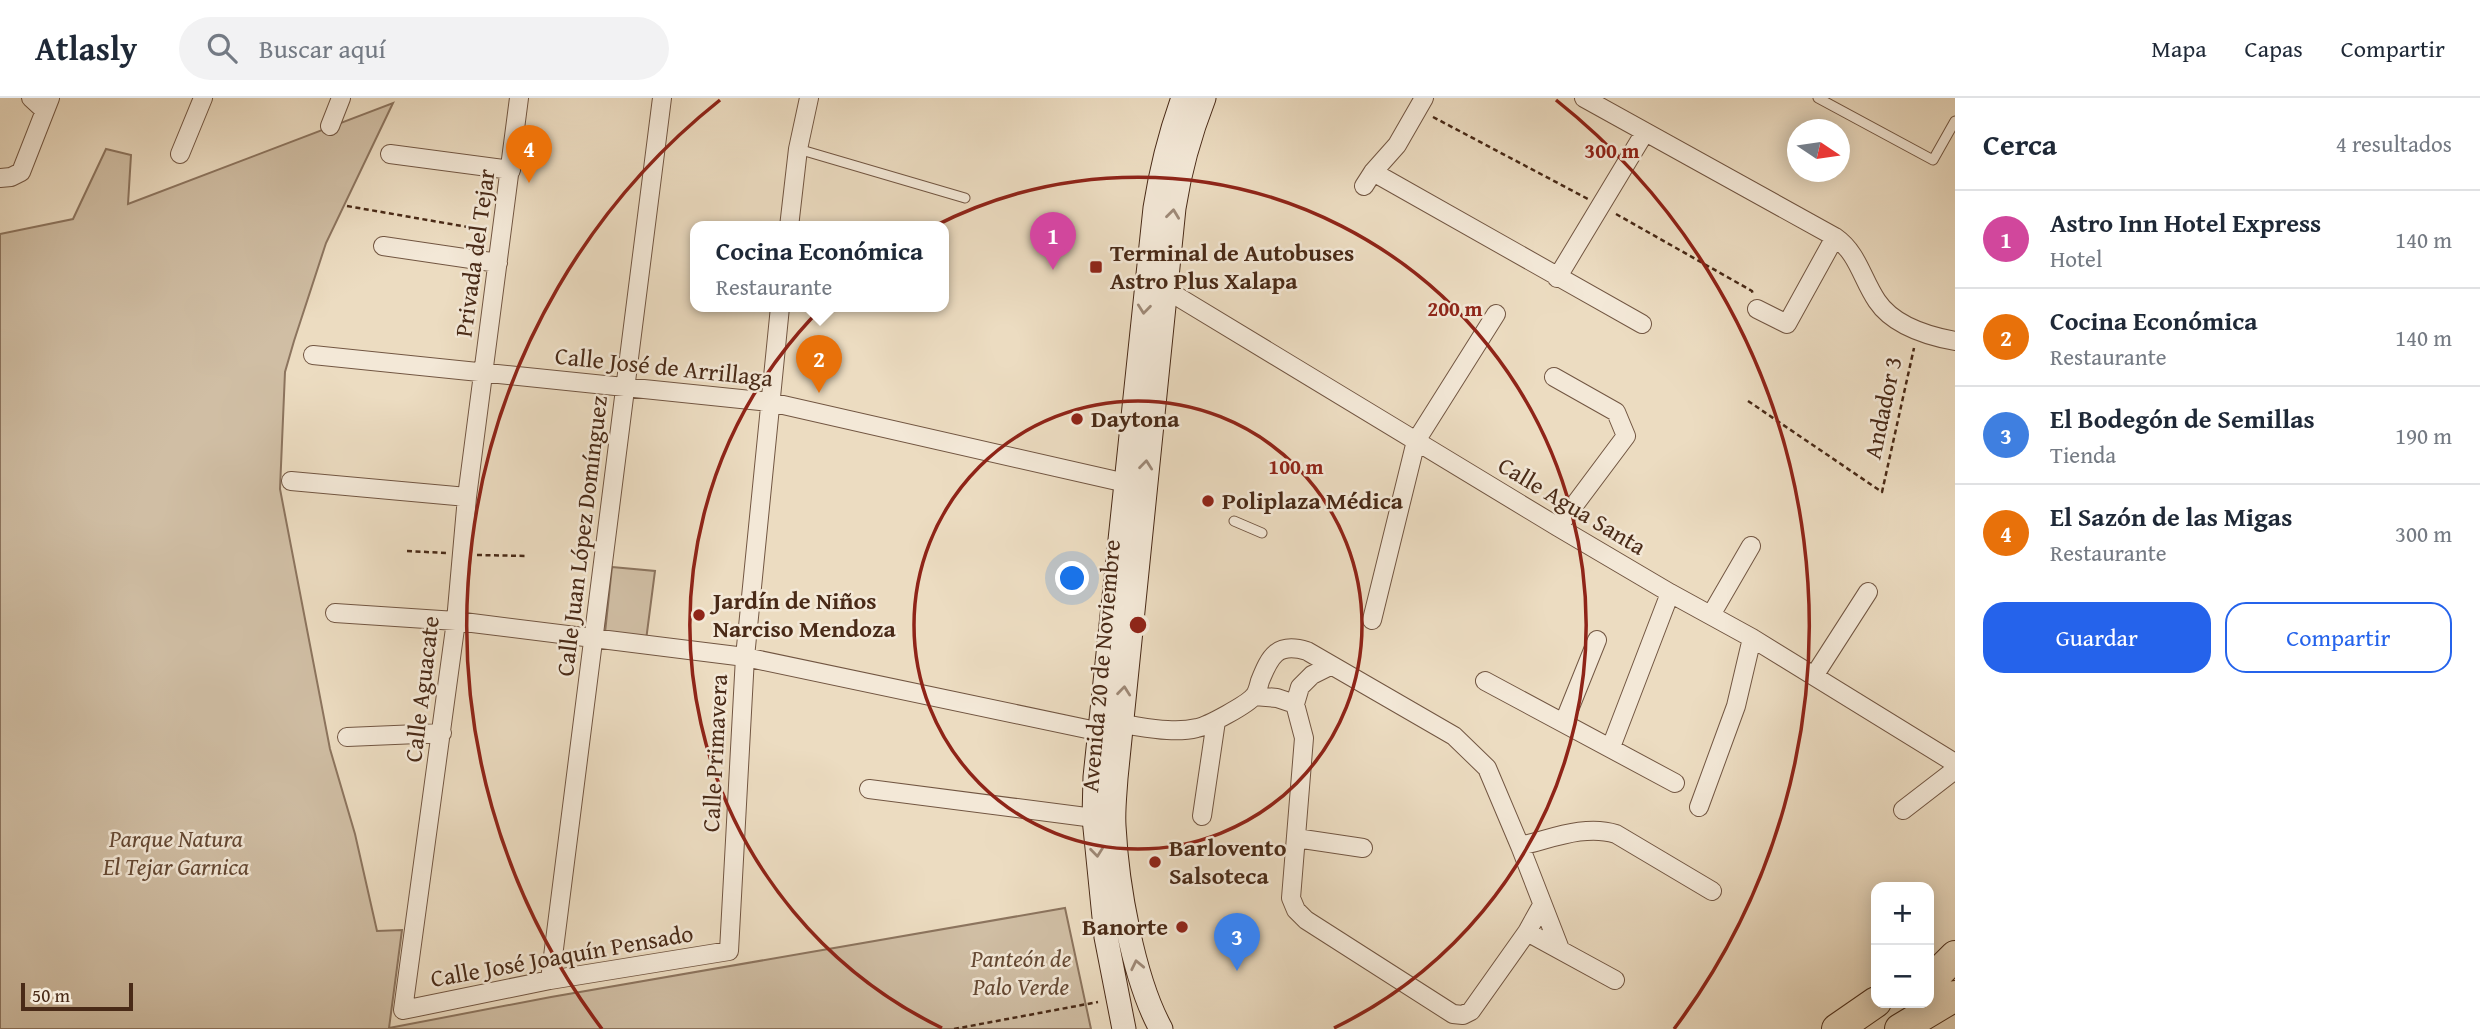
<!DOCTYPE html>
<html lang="es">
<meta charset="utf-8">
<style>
body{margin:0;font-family:"Gentium Book Plus",serif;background:#f2f2f3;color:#1f2937}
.controls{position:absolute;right:21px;bottom:21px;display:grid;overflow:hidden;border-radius:14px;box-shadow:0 4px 18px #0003}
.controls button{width:63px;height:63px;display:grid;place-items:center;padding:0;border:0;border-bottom:2px solid #e0e1e3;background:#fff;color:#1f2937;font:35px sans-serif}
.compass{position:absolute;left:1787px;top:21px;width:63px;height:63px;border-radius:50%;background:#fff;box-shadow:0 4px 18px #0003;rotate:103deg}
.scale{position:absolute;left:21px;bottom:18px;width:112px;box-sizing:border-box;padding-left:7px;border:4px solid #492a17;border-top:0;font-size:19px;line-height:24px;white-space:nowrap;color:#492a17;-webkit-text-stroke:5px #f3e8d7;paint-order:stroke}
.you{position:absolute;left:1073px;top:481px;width:24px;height:24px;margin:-18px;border:5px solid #fff;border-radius:50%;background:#1a73e8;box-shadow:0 0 0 10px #1a73e833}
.badge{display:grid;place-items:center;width:46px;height:46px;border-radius:50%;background:#2563eb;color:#fff;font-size:23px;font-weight:700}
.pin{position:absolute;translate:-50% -58px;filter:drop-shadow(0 2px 4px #0008)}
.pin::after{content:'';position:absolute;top:37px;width:24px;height:21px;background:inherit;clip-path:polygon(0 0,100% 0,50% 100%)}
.popup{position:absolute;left:690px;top:123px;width:259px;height:91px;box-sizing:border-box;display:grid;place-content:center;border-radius:14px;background:#fff;filter:drop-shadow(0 2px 5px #0005);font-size:23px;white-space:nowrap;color:#747a83}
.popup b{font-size:26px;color:#1f2937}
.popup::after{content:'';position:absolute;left:50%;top:100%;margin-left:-14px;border:14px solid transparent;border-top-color:#fff}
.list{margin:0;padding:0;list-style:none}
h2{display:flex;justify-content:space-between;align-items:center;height:91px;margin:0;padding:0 28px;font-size:30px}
h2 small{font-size:23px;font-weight:400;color:#747a83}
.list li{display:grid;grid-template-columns:46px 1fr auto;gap:21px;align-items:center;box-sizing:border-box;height:98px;padding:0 28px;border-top:2px solid #e0e1e3}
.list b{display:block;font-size:26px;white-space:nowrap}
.list p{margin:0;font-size:23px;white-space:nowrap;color:#747a83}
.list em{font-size:23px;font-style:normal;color:#747a83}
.actions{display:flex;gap:14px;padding:21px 28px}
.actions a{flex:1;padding:16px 0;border:2px solid #2563eb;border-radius:21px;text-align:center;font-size:24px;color:#2563eb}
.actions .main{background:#2563eb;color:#fff}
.icon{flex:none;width:38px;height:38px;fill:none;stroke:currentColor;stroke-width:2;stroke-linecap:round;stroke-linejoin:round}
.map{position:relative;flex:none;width:1955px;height:931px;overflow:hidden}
header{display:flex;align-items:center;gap:42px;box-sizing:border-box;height:98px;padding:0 35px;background:#fff;border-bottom:2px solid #e0e1e3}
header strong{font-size:33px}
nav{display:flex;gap:38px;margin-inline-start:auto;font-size:24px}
.search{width:490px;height:63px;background:#f2f2f3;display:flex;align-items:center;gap:18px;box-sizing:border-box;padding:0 24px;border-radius:38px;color:#747a83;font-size:26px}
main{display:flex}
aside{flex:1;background:#fff}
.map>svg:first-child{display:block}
</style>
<header>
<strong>Atlasly</strong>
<div class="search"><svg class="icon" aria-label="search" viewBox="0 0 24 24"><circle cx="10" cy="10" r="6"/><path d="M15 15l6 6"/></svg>Buscar aquí</div>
<nav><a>Mapa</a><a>Capas</a><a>Compartir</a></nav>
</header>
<main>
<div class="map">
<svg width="1955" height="931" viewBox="0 0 1955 931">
<rect width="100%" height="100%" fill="#ecdcc1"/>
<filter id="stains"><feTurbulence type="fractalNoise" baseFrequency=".00286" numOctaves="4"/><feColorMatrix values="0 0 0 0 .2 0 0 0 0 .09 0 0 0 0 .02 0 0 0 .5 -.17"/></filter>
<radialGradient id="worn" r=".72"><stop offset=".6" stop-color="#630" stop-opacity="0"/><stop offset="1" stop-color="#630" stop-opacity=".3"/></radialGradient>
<path fill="#d0bea4" stroke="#8c745e" stroke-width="2" d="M393 5 326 145 294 243 285 274 280 391 330 651 355 736 377 833 402 832 389 930 551 899 1065 810 1091 931H0V136L73 121 106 51 131 57 128 106Z
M612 469 655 473 645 550 604 544Z"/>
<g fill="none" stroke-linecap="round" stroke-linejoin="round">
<g stroke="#725642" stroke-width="11">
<path id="lane" d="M1818 0 1933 62 1955 23
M798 51 965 100
M1234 423 1262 435"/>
</g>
<g stroke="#725642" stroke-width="20">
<path id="street" d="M31 0 44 12
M519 0 467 399 456 523 403 912 550 882 729 853 745 559 780 209
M1584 0 1835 139C1858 155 1862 181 1877 203 1893 227 1928 238 1955 243
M330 28 341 0
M180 56 203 0
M390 56 511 72
M1373 74 1642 226
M0 80 11 79 21 74 50 0
M1364 88 1373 74 1397 47 1424 0
M789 129 798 51 809 0
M383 148 498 165
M1557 180 1645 34
M1165 191 1558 429 1670 495 1752 540 1955 665
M1757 211 1787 226 1835 139
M313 257 770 304 1126 385
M1554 279 1616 314 1626 338 1558 429
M291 383 467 399
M335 515 456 523 745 559 1101 634
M1711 517 1751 448
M1372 522 1416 343 1496 216
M1330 568 1312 577 1300 589 1295 606 1304 640 1291 800 1296 812 1306 822 1453 916 1463 917 1471 913 1527 834 1542 807
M1814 578 1868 494
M1485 583 1675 685
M1254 598 1277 600 1295 606
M1564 624 1597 542
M1121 626C1145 629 1173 636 1197 630 1208 628 1248 606 1254 598 1257 595 1259 587 1260 583 1270 558 1277 544 1307 553L1454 638 1487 670 1520 748 1560 851
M347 639 442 635
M1611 649 1670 495
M869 691 1094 720
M1699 709 1736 608 1752 540
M1903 712 1955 672
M1202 718 1216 623
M1296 740 1363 750
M1520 748C1551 741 1585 726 1616 736L1712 793
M1527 834 1615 882
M550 882 662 0"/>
</g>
<g stroke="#492a17" stroke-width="25">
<path id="secondary" d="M1124 931 1106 839 1094 720 1095 679 1155 110C1161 72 1170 36 1183 0
M1161 931C1133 880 1117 787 1114 728 1113 712 1115 696 1116 680L1174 110C1180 71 1190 36 1204 0"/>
</g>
<g stroke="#492a17" stroke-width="32">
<path id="highway" d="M1929 884 1955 858
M1837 931 1876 904
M1900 931 1955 898"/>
</g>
<path stroke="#492a17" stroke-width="2.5" stroke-dasharray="5 3.5" stroke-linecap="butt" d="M1433 19 1588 101
M347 108 485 132
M1616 116 1752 193 1753 197
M1748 303 1882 394 1914 250
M407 453 446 455
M477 457 526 458
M954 931 1098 904"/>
<use href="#lane" stroke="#f3e8d7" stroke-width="9"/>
<use href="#street" stroke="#f3e8d7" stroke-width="18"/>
<use href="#secondary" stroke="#f3e8d7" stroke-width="23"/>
<use href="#highway" stroke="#ecdcc1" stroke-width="30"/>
</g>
<defs><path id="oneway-chevron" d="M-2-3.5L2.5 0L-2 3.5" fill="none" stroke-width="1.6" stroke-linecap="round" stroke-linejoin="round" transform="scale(1.75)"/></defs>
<g stroke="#9e8977">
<use href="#oneway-chevron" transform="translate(1173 116) rotate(-83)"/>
<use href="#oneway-chevron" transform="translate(1144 211) rotate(96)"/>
<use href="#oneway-chevron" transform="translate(1146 367) rotate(-84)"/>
<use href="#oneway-chevron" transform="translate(1124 593) rotate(-84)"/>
<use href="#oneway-chevron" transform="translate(1097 754) rotate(84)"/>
<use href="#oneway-chevron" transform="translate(1137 867) rotate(-102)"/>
</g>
<g fill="none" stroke="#8f2418" stroke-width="3.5">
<circle cx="1138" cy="527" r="224"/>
<path d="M942 930A448 448 0 1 1 1334 930"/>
<path d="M602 931A671 671 0 0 1 720 2M1556 2A671 671 0 0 1 1674 931"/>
</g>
<g fill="#8f2418" stroke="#f3e8d7" stroke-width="2.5">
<rect x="1089" y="162" width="14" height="14" rx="3.5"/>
<circle cx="1077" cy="321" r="7"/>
<circle cx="1208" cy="403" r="7"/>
<circle cx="699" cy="517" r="7"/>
<circle cx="1155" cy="764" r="7"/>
<circle cx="1182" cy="829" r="7"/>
</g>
<g text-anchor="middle" stroke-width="5" stroke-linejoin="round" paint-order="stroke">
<g font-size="24" fill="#492a17" stroke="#f3e8d7">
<text transform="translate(475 155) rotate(-82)" y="8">Privada del Tejar</text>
<text transform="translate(664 269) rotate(6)" y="8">Calle José de Arrillaga</text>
<text transform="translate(1883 310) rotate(-78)" y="8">Andador 3</text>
<text transform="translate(1572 408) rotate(31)" y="8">Calle Agua Santa</text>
<text transform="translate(582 438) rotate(-83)" y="8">Calle Juan López Domínguez</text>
<text transform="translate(1101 568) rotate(-85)" y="8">Avenida 20 de Noviembre</text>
<text transform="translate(422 591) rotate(-83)" y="8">Calle Aguacate</text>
<text transform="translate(715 655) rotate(-87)" y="8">Calle Primavera</text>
<text transform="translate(562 858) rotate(-10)" y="8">Calle José Joaquín Pensado</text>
</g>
<g font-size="24" font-weight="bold" fill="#492a17" stroke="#f3e8d7" text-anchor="start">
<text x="1110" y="163">Terminal de Autobuses<tspan x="1110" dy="28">Astro Plus Xalapa</tspan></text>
<text x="1091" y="329">Daytona</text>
<text x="1222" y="411">Poliplaza Médica</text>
<text x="713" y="511">Jardín de Niños<tspan x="713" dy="28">Narciso Mendoza</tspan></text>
<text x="1169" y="758">Barlovento<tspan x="1169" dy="28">Salsoteca</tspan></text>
<text x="1168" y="837" text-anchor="end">Banorte</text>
</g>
<g font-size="24" font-style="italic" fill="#644833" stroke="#f3e8d7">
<text x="176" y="749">Parque Natura<tspan x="176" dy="28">El Tejar Garnica</tspan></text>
<text x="1021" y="869">Panteón de<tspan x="1021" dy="28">Palo Verde</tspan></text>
</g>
</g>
<circle cx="1138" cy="527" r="10" fill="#8f2418" stroke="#f3e8d7" stroke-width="3.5"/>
<g font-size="21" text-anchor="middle" font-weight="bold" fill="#8f2418" stroke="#f3e8d7" stroke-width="5" stroke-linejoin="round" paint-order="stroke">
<text x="1612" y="60">300 m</text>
<text x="1455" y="218">200 m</text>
<text x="1296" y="376">100 m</text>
</g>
<rect width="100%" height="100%" filter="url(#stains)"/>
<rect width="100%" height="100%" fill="url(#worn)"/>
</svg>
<div class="controls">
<button>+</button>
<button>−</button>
</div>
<svg class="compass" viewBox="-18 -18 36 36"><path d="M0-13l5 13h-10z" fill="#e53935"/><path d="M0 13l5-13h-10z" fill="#747a83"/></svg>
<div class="scale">50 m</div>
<div class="you"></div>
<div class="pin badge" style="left:1053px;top:172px;background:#d1479c">1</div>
<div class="pin badge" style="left:819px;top:295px;background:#e8710a">2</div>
<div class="popup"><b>Cocina Económica</b>Restaurante</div>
<div class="pin badge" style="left:1237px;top:873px;background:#3f7fe0">3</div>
<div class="pin badge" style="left:529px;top:85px;background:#e8710a">4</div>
</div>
<aside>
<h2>Cerca<small>4 resultados</small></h2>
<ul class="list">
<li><span class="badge" style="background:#d1479c">1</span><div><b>Astro Inn Hotel Express</b><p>Hotel</p></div><em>140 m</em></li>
<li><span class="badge" style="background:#e8710a">2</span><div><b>Cocina Económica</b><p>Restaurante</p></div><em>140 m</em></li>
<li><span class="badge" style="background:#3f7fe0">3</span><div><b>El Bodegón de Semillas</b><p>Tienda</p></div><em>190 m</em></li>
<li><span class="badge" style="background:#e8710a">4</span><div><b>El Sazón de las Migas</b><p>Restaurante</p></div><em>300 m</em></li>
</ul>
<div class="actions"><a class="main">Guardar</a><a>Compartir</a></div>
</aside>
</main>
